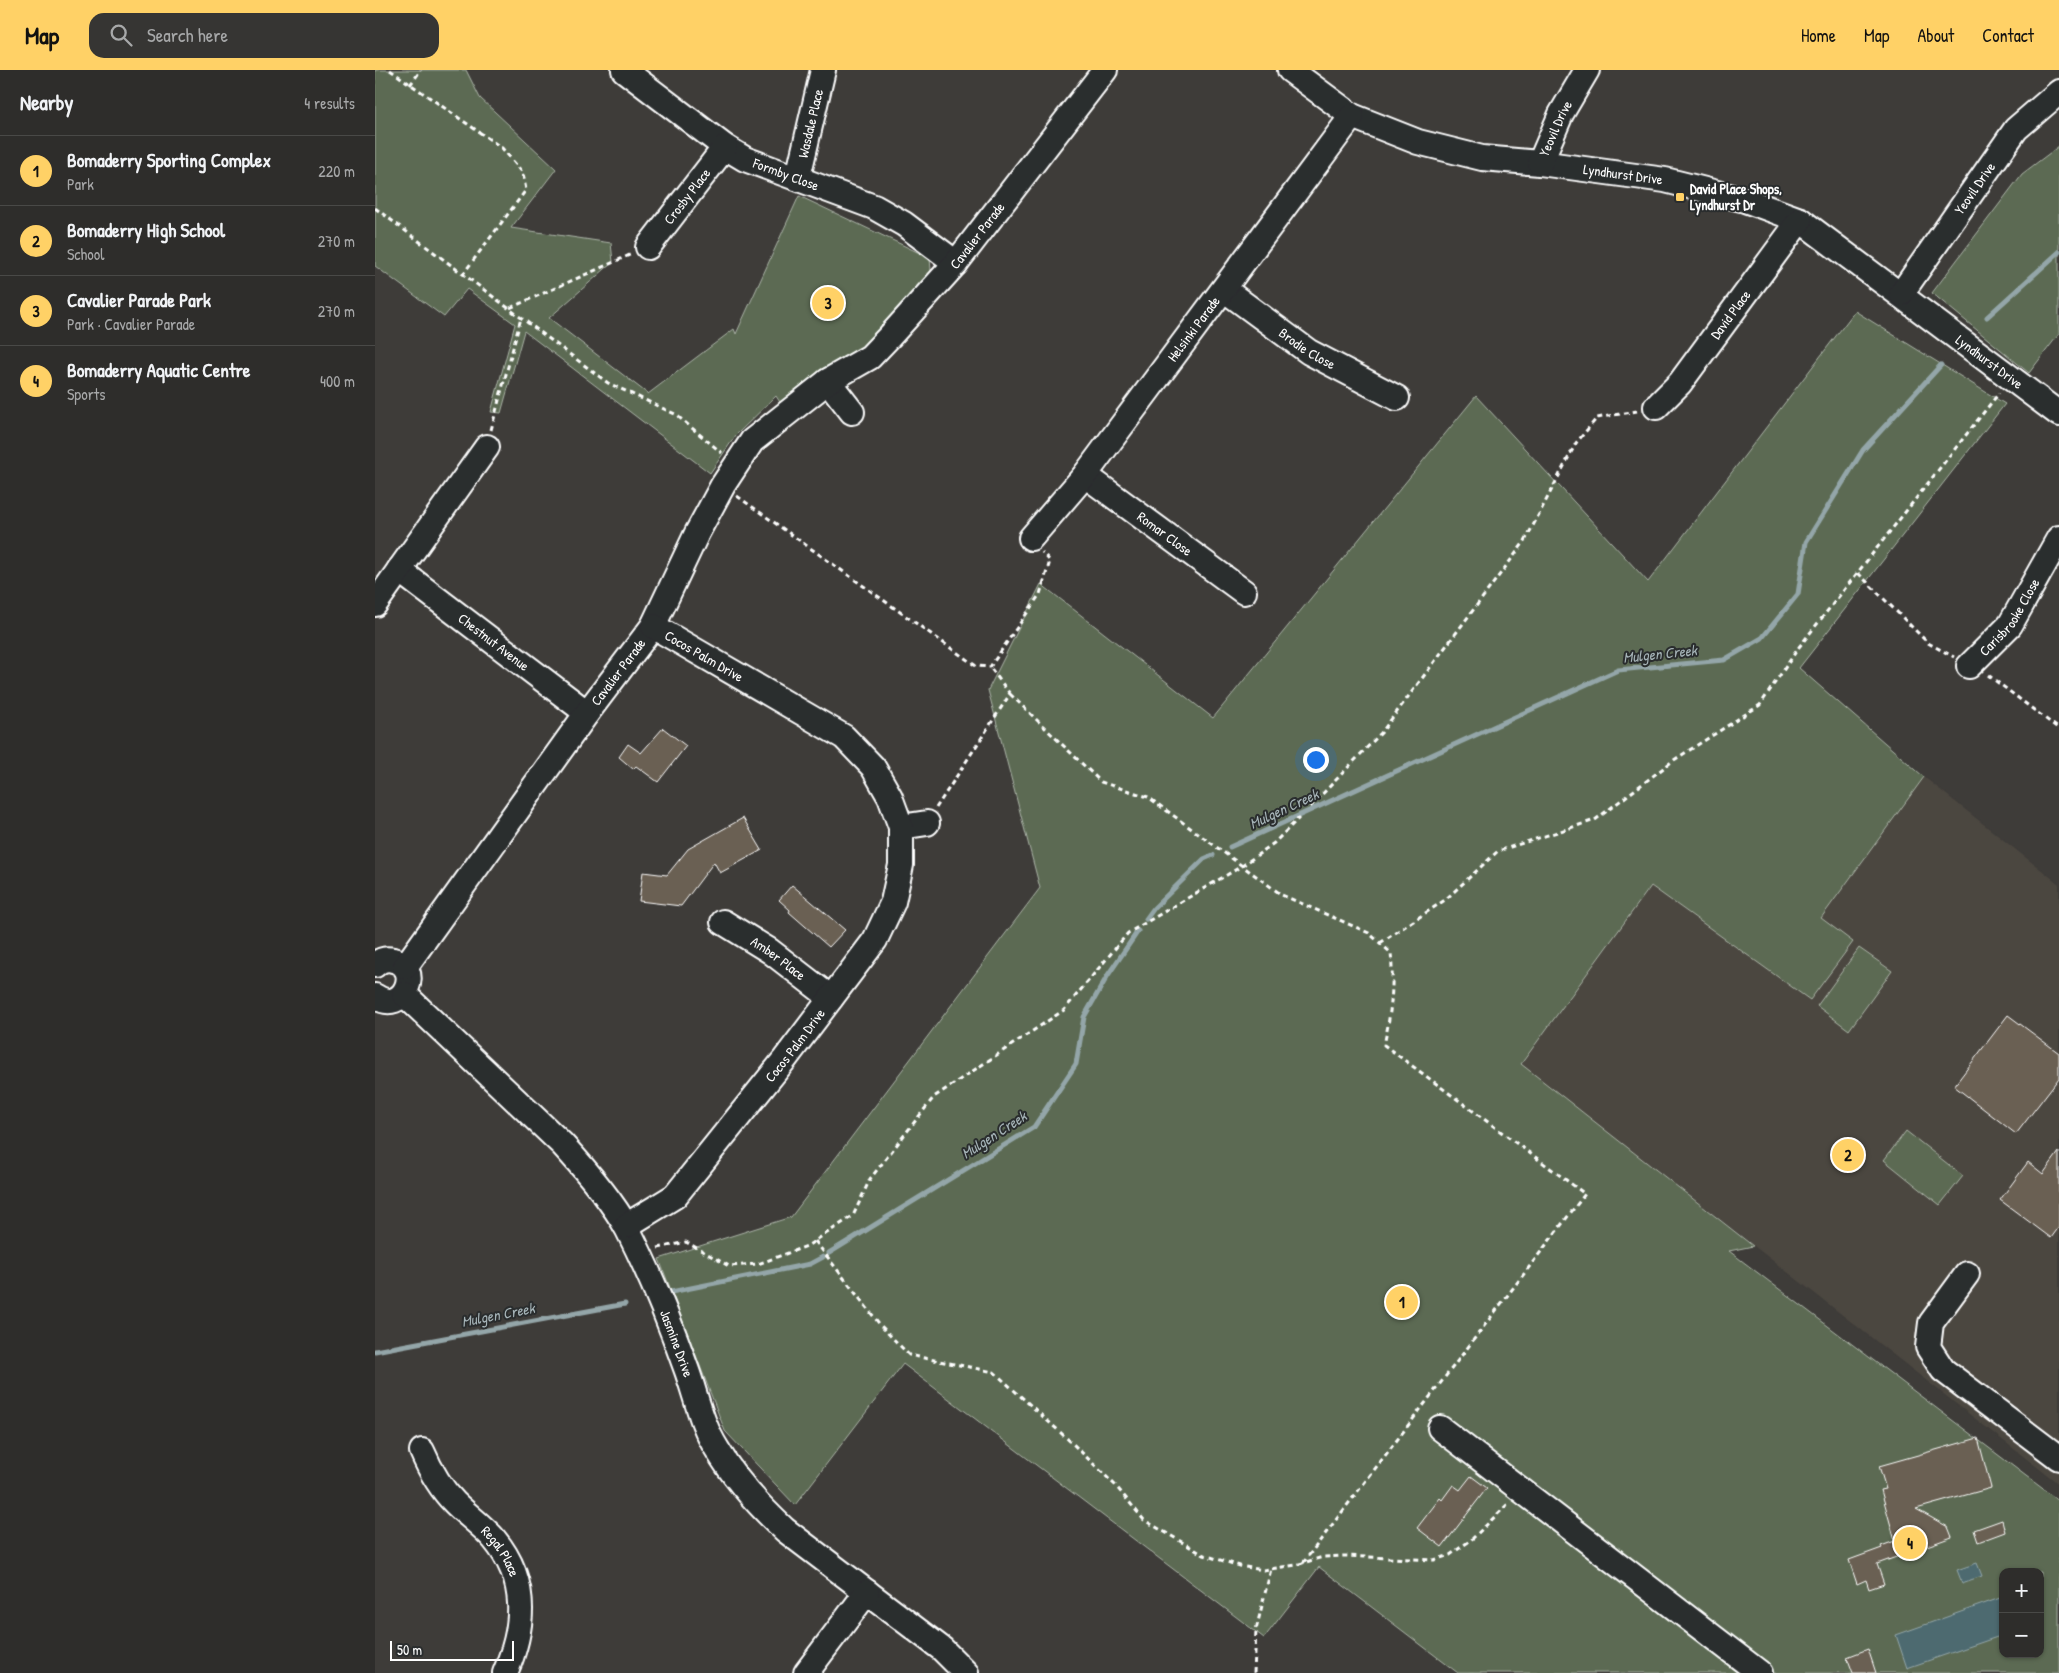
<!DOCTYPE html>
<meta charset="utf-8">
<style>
body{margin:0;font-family:"Patrick Hand",sans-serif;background:#363533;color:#f1f3f6}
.controls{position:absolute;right:15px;bottom:15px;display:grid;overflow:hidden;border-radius:10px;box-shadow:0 1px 4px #0004}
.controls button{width:45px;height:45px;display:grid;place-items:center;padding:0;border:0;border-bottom:1px solid #494947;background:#2e2d2b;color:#f1f3f6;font:25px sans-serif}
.scale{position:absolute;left:15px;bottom:12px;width:124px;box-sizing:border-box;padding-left:5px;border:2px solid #fff;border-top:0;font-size:14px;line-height:18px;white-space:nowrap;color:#fff;-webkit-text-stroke:4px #2a2d2e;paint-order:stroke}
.you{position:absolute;left:940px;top:689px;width:18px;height:18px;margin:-12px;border:4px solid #fff;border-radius:50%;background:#1a73e8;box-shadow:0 0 0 8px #1a73e833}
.badge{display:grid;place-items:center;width:32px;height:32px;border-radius:50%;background:#ffd166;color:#111;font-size:16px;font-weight:700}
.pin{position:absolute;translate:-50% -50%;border:2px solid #fff;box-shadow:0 1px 5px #0006}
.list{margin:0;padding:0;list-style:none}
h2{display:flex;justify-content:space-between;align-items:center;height:65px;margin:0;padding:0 20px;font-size:21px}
h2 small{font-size:16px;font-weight:400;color:#a7a8a9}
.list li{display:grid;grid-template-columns:32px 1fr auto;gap:15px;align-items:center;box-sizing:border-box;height:70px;padding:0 20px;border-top:1px solid #494947}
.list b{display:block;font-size:19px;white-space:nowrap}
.list p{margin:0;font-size:16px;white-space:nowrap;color:#a7a8a9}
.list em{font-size:16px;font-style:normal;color:#a7a8a9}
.icon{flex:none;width:28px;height:28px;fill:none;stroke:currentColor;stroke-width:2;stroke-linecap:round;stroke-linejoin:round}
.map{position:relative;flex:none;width:1684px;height:1603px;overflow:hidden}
header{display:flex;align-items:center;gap:30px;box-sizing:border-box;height:70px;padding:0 25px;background:#ffd166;color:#111}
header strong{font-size:24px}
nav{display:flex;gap:28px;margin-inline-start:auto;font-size:18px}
.search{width:350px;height:45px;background:#363533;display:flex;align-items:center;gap:12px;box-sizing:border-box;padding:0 18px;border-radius:15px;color:#a7a8a9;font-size:19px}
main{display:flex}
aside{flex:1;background:#2e2d2b}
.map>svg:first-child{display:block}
</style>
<header>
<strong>Map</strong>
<div class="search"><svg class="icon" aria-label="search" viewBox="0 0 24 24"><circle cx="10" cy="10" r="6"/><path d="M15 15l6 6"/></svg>Search here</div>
<nav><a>Home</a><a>Map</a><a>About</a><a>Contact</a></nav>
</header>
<main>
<aside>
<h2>Nearby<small>4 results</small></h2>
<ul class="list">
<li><span class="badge">1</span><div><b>Bomaderry Sporting Complex</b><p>Park</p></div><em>220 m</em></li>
<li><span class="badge">2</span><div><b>Bomaderry High School</b><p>School</p></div><em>270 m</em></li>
<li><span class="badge">3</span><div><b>Cavalier Parade Park</b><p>Park · Cavalier Parade</p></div><em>270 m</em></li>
<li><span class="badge">4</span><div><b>Bomaderry Aquatic Centre</b><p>Sports</p></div><em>400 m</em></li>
</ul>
</aside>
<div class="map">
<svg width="1684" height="1603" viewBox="0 0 1684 1603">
<rect width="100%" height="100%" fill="#3e3c39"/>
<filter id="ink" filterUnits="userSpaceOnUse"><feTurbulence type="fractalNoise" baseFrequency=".02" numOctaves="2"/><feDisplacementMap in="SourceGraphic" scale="10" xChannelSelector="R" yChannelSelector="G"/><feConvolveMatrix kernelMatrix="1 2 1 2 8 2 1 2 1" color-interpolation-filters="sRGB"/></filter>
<g filter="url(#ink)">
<path fill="#4c4740" d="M1549 707 1684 814V1414L1146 994 1276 816 1403 906Z"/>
<path fill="#5b6b53" stroke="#adb5a9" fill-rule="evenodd" d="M0 0H91L105 28 181 99 136 158 236 173 238 192 174 248 273 324 359 259 361 264 424 126 555 188 556 201 492 281 408 337 401 326 361 365 335 403 149 261 126 343 116 342 140 254 92 219 69 247 0 196Z
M1684 76V264L1654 303 1557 223 1647 104Z
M1480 241 1630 334 1424 598 1549 707 1446 848 1478 872 1435 930 1276 816 1146 994 1378 1176 1354 1181 1684 1431V1603H1083L944 1497 889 1568 528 1294 420 1435 350 1361 284 1189 416 1147 665 818 613 620 666 514 838 648 1101 326 1273 512ZM1628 1502H1665V1584H1628Z
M1484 878 1517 901 1474 960 1442 936Z
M1531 1061 1588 1106 1565 1135 1509 1090Z"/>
<path fill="#4d6a70" stroke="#94a6a9" d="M1602 1493 1607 1506 1587 1513 1582 1500Z
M1628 1527V1565L1532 1598 1521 1565Z"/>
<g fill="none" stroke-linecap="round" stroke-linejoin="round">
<path stroke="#94a6a9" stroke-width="5" d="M1612 247 1684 182
M855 777 1243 600 1349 590 1387 568 1423 524 1431 472 1488 380 1566 295
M771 849 779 838 829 789 838 785
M454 1183 659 1057 701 994 709 947 733 905 763 861
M296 1222 435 1194 448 1187
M0 1281 250 1234"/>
</g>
<path fill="#6b6052" stroke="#fff" d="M288 658 311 676 283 712 261 696 258 699 244 687 253 674 266 683Z
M368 748 387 780 345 803 339 792 306 836 264 831 268 802 292 805 313 779Z
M417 815 470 860 454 877 414 842 415 840 404 830Z
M1633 945 1684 983V1008L1641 1064 1579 1016Z
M1684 1082V1157L1676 1168 1625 1130 1653 1092 1668 1104Z
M1603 1368 1616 1418 1541 1439 1573 1457 1577 1467 1502 1494 1509 1514 1494 1519 1491 1510 1482 1514 1474 1490 1507 1478 1506 1476 1520 1471 1506 1420 1511 1419 1504 1396Z
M1096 1406 1112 1418 1067 1477 1042 1458 1065 1428 1067 1430 1078 1415 1085 1420Z
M1627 1450 1630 1462 1603 1472 1599 1460Z
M1493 1579 1501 1603H1478L1472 1587Z"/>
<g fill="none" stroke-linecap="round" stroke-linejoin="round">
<g stroke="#fff" stroke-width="28">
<g id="minor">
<path id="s1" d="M249 0 350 77 370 89 499 137 529 154 581 193"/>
<path id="s2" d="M915 0 977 46 1043 72 1107 88 1165 93 1290 110 1370 130 1425 150 1684 344"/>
<path id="s3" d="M1165 93 1186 44 1212 0"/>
<path id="s4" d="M423 107 448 0"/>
<path id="s5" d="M273 177 350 77"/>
<path id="s6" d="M850 220 934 282 1022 328"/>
<path id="s7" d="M1526 224 1641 59 1684 22"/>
<path d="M453 311 477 342"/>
<path id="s8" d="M1281 337 1305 313 1425 150"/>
<path id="s9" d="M710 405 869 522"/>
<path id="s10" d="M656 468 710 405 977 46"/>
<path id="s11" d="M24 500 212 643"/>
<path d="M0 534 112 377"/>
<path id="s12" d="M1594 596 1635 555 1684 468"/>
<path d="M526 757 552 753"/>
<path id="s13" d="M348 852 395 881 456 928"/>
<path d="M0 895C5 890 11 888 18 890 49 896 29 947 0 926"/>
<path id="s14" d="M30 897 212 643 278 556 322 463 348 415 377 371 453 311 495 287 515 266 581 193 730 0"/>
<path id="s15" d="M29 924 187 1074C209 1098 236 1129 252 1158 275 1203 294 1250 311 1298 321 1325 326 1354 342 1379 360 1410 384 1436 410 1460L567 1579 591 1603"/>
<path id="s16" d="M251 1156 300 1126 410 989 500 870 518 832 526 795V757L515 727 498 697 469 667 278 556"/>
<path d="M1592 1204 1556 1253 1553 1277 1568 1300 1684 1388"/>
<path d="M1065 1358 1385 1603"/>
<path id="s17" d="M47 1381C55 1400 64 1417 80 1433 92 1445 108 1456 119 1469 154 1511 150 1557 130 1603"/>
<path d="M431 1603 492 1522"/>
</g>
</g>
<path stroke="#fff" stroke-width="3" stroke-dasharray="5 4" stroke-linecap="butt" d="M15 0 127 78 148 103 151 120 88 204
M35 15 46 0
M0 138 233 313 300 344 347 383
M135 238 257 184
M116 360 146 248
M362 426 601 596 615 597 665 524 675 491 667 482
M1483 503 1553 573 1579 587
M1613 605 1684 659
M635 624 726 712 773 727 907 825 994 863 1016 883C1019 915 1016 944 1009 975L1210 1124 928 1493
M935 737 1006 663 1150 471 1201 373 1222 348 1262 341
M561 738 635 624 615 597
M1005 873 1070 830 1123 781 1220 750 1299 690 1385 635 1424 577 1624 323
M440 1171 506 1256 534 1285 619 1302 697 1373 740 1415 769 1450 829 1485 865 1496 888 1500 921 1495 948 1487 970 1486 1059 1490 1075 1485 1096 1470 1134 1433
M283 1178 311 1172 354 1196 383 1194 432 1176 478 1146 495 1109 559 1027 689 940 753 863 867 796 899 773 924 748
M879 1603 881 1560 896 1499"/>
<use href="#minor" stroke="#2a2d2e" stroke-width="24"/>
</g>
</g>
<rect fill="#ffd166" stroke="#2a2d2e" stroke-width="2" x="1300" y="122" width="10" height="10" rx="2.5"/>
<g text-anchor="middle" stroke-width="4" stroke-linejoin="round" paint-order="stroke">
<g font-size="14" fill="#fff" stroke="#2a2d2e">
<text dy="5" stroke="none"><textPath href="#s4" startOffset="55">Wasdale Place</textPath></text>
<text dy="5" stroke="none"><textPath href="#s3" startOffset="38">Yeovil Drive</textPath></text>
<text dy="5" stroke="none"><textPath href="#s1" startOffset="194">Formby Close</textPath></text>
<text dy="5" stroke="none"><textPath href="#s2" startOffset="356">Lyndhurst Drive</textPath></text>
<text dy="5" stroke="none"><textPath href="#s7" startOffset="129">Yeovil Drive</textPath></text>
<text dy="5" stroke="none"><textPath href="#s5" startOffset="64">Crosby Place</textPath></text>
<text dy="5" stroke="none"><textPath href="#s14" startOffset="939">Cavalier Parade</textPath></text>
<text dy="5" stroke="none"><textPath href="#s8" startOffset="119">David Place</textPath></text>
<text dy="5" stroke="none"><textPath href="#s10" startOffset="265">Helsinki Parade</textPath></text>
<text dy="5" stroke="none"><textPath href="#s6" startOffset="101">Brodie Close</textPath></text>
<text dy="5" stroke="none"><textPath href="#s2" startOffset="776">Lyndhurst Drive</textPath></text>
<text dy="5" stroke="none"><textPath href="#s9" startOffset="99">Romar Close</textPath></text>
<text dy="5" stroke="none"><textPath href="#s12" startOffset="64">Carisbrooke Close</textPath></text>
<text dy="5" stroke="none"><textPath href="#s11" startOffset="119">Chestnut Avenue</textPath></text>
<text transform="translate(329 586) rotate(30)" y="5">Cocos Palm Drive</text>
<text dy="5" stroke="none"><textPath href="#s14" startOffset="364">Cavalier Parade</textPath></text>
<text dy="5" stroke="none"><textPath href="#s13" startOffset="66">Amber Place</textPath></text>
<text dy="5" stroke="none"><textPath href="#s16" startOffset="250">Cocos Palm Drive</textPath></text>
<text dy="5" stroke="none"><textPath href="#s15" startOffset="450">Jasmine Drive</textPath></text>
<text dy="5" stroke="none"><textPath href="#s17" startOffset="129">Regal Place</textPath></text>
</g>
<g font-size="14" font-weight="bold" fill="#fff" stroke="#2a2d2e" text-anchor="start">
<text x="1315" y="124">David Place Shops,<tspan x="1315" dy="16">Lyndhurst Dr</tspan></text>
</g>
<g font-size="15" font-style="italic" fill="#a6b4b8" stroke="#2a2d2e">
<text transform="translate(1285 584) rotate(-6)" y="5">Mulgen Creek</text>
<text transform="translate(909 739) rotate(-25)" y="5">Mulgen Creek</text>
<text transform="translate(619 1065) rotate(-33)" y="5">Mulgen Creek</text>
<text transform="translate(123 1245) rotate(-11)" y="5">Mulgen Creek</text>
</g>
</g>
</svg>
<div class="controls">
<button>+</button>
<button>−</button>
</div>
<div class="scale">50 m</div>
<div class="you"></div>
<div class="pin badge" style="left:1027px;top:1232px">1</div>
<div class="pin badge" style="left:1473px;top:1085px">2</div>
<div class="pin badge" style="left:453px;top:233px">3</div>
<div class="pin badge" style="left:1535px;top:1473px">4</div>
</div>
</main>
